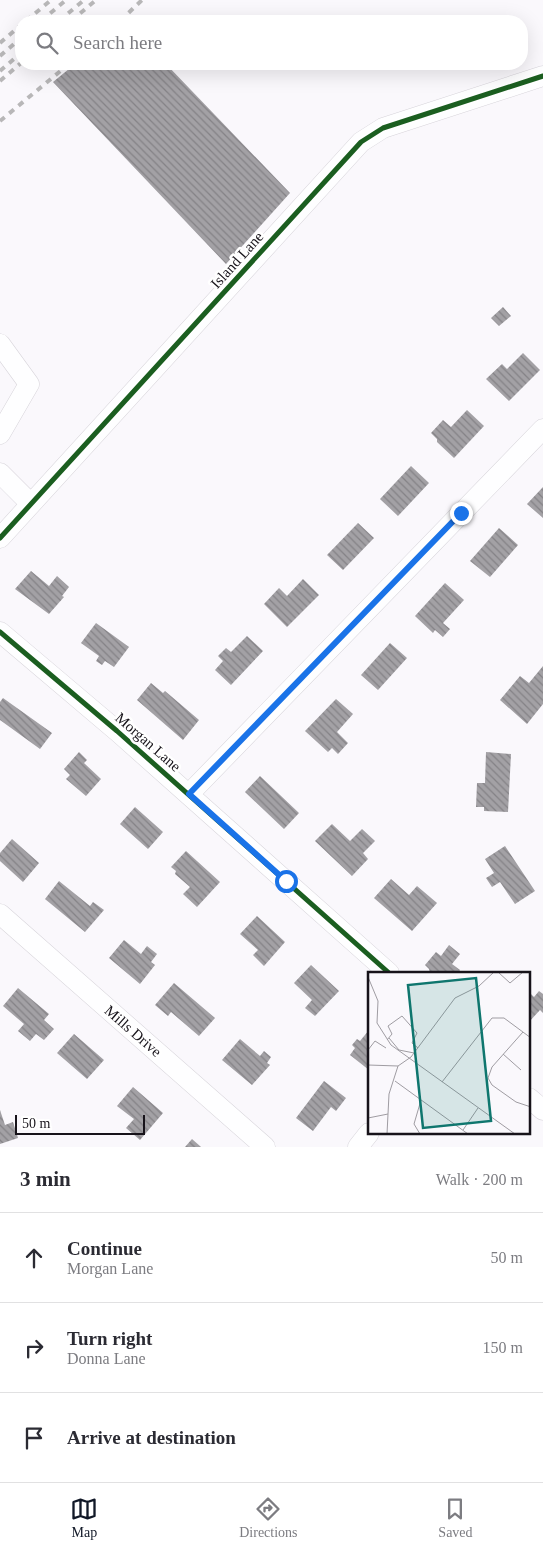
<!DOCTYPE html>
<meta charset="utf-8">
<style>
body{margin:0;font-family:"Times New Roman",serif;background:#f2f2f3;color:#2b2b33}
.scale{position:absolute;left:15px;bottom:12px;width:130px;box-sizing:border-box;padding-left:5px;border:2px solid #17131a;border-top:0;font-size:14px;line-height:18px;white-space:nowrap;color:#17131a;-webkit-text-stroke:4px #fff;paint-order:stroke}
.stop{position:absolute;width:15px;height:15px;margin:-11px;border:4px solid #1a73e8;border-radius:50%;background:#fff}
.stop.end{background:#1a73e8;border-color:#fff;box-shadow:0 1px 5px #0008}
.list{margin:0;padding:0;list-style:none}
h2{display:flex;justify-content:space-between;align-items:center;height:65px;margin:0;padding:0 20px;font-size:21px}
h2 small{font-size:16px;font-weight:400;color:#7c7c81}
.list li{display:grid;grid-template-columns:32px 1fr auto;gap:15px;align-items:center;box-sizing:border-box;height:90px;padding:0 20px;border-top:1px solid #e1e1e2}
.list b{display:block;font-size:19px;white-space:nowrap}
.list p{margin:0;font-size:16px;white-space:nowrap;color:#7c7c81}
.list em{font-size:16px;font-style:normal;color:#7c7c81}
.icon{flex:none;width:28px;height:28px;fill:none;stroke:currentColor;stroke-width:2;stroke-linecap:round;stroke-linejoin:round}
.map{position:relative;flex:none;width:543px;height:1147px;overflow:hidden}
.search{position:absolute;background:#fff;box-shadow:0 5px 20px #0002;left:15px;right:15px;top:15px;height:55px;display:flex;align-items:center;gap:12px;box-sizing:border-box;padding:0 18px;border-radius:20px;color:#7c7c81;font-size:19px}
.sheet{height:335px;background:#fff}
nav{display:flex;justify-content:space-around;align-items:center;box-sizing:border-box;height:70px;border-top:1px solid #e1e1e2;background:#fff;font-size:14px;color:#7c7c81}
nav a{display:grid;justify-items:center;gap:2px}
nav .on{color:#111827}
.map>svg:first-child{display:block}
</style>
<div class="map">
<svg width="543" height="1147" viewBox="0 0 543 1147">
<defs>
<pattern id="building-back-hatch" width="6" height="6" patternUnits="userSpaceOnUse" patternTransform="scale(1.25)"><rect width="6" height="6" fill="#a3a1a5"/><path d="M-1 5l2 2M0 0l6 6M5-1l2 2" fill="none" stroke="#848286"/></pattern>
</defs>
<rect width="100%" height="100%" fill="#faf8fc"/>
<path fill="url(#building-back-hatch)" d="M75 64H166L290 193 226 264 53 82Z
M503 307 511 316 499 326 491 318Z
M523 353 540 370 509 401 486 379 502 364 507 369Z
M467 410 484 426 454 458 437 442V439L431 433 443 420 451 427Z
M411 466 429 483 398 516 380 499Z
M543 487V518L527 504Z
M358 523 374 538 343 570 327 555Z
M499 528 518 545 490 577 470 561Z
M31 571 49 586 57 576 69 587 62 596 64 597 49 614 15 589Z
M303 579 319 595 287 627 264 604 279 588 287 596Z
M445 583 464 600 443 623 450 629 443 637 435 630 433 633 415 616Z
M96 623 129 647 114 667 105 661 102 665 96 661 99 656 81 643Z
M247 636 263 651 231 685 215 670 223 661 218 656 226 648 231 652Z
M390 643 407 658 378 690 361 675Z
M543 666V704L527 724 500 700 520 676 529 683Z
M151 683 163 693 165 691 199 720 183 740 137 700Z
M3 698 52 733 40 749 0 720V702Z
M336 699 353 714 337 732 348 743 338 754 332 748 328 752 305 731Z
M79 752 87 760 84 763 101 779 86 796 66 779 70 775 64 769Z
M486 752 511 754 508 812 484 811V807H476L477 783H485Z
M260 776 299 813 284 829 245 792Z
M135 807 163 832 148 849 120 824Z
M332 824 350 841 362 829 375 841 363 853 368 859 352 876 315 841Z
M12 839 39 863 23 882 0 861V853Z
M505 846 535 891 515 904 500 882 492 887 486 878 494 873 485 859Z
M186 851 220 882 197 907 183 894 190 887 175 874 176 871 171 867Z
M391 879 409 895 417 886 437 903 412 931 374 898Z
M59 881 90 906 93 902 104 910 85 932 45 899Z
M257 916 285 942 264 966 253 955 258 950 240 934Z
M124 940 141 954 147 946 157 954 151 962 155 965 140 984 109 958Z
M449 945 460 954 452 964 460 970 458 973H430L429 969 425 965 436 952 441 956Z
M311 965 339 991 315 1016 305 1008 312 1000 294 983Z
M174 983 215 1018 199 1036 171 1012 168 1016 155 1005Z
M18 988 49 1014 44 1020 54 1029 44 1040 36 1034 30 1041 18 1031 24 1024 3 1006Z
M539 991 543 994V1013L540 1010 529 1022V992L534 997Z
M369 1030V1070L350 1055 355 1048 352 1045 357 1039 360 1041Z
M74 1034 104 1060 87 1079 57 1053Z
M240 1039 260 1056 264 1051 271 1057 267 1063 270 1065 252 1085 222 1060Z
M324 1081 346 1098 336 1111 331 1107 313 1131 296 1118Z
M133 1087 163 1113 140 1140 126 1128 134 1119 117 1106Z
M0 1110 5 1125 13 1122 18 1138 0 1144Z
M192 1139 201 1147H185Z"/>
<g fill="none" stroke-linecap="round" stroke-linejoin="round">
<g stroke="#d7d4da" stroke-width="21">
<path id="minor" d="M0 344 29 384 0 434
M0 473 31 504
M0 538 361 142 383 128 543 76
M0 632 117 731 389 973
M189 794 543 429
M0 914 265 1147
M529 1098 543 1110
M358 1147 369 1133"/>
</g>
<use href="#minor" stroke="#fefeff" stroke-width="20"/>
<path stroke="#b8b7b8" stroke-width="4" stroke-dasharray="6 6" stroke-linecap="butt" d="M26 21 51 0
M41 21 66 0
M59 21 84 0
M71 21 96 0
M120 21 142 0
M0 43 21 25
M0 56 21 38
M0 71 21 53
M0 81 21 63
M0 121 69 64"/>
<g stroke="#fff" stroke-width="8">
<path id="cycleway" d="M0 538 361 142 383 128 543 76
M0 632 117 731 389 973"/>
</g>
<use href="#cycleway" stroke="#1b5e20" stroke-width="5"/>
</g>
<g fill="none" stroke-linecap="round" stroke-linejoin="round">
<path stroke="#1a73e8" stroke-width="6" d="M286 881 189 794 461 513"/>
</g>
<g text-anchor="middle" stroke-width="5" stroke-linejoin="round" paint-order="stroke">
<g font-size="15" fill="#17131a" stroke="#fff">
<text transform="translate(237 260) rotate(-48)" y="5">Island Lane</text>
<text transform="translate(148 742) rotate(41)" y="5">Morgan Lane</text>
<text transform="translate(133 1031) rotate(41)" y="5">Mills Drive</text>
</g>
</g>
<g transform="translate(368 972)">
<rect width="162" height="162" fill="#faf8fc"/>
<path fill="none" stroke="#9f9ca2" stroke-width="1" d="M130 0 142 11 155 0M0 5 10 29 9 51 23 73 147 162M155 60 124 95 120 106 124 113 148 130 163 135M21 66 31 78 46 81M19 68 24 62 20 54 34 44 49 61 44 71 50 76M0 78 7 69 18 76M135 82 153 98M0 93 30 94M27 109 100 162M74 110 124 46H136L163 66M0 146 20 142M95 158 110 136M19 162 21 122 30 94 43 85 87 26 111 14 126 0M52 162 46 152 53 128"/>
<path fill="#0f766e" fill-opacity="0.15" stroke="#0f766e" stroke-width="2.5" d="M108 6 123 149 55 156 40 13Z"/>
<rect width="162" height="162" fill="none" stroke="#17131a" stroke-width="2.5"/>
</g>
</svg>
<div class="scale">50 m</div>
<div class="stop" style="left:286px;top:881px"></div>
<div class="stop end" style="left:461px;top:513px"></div>
<div class="search"><svg class="icon" aria-label="search" viewBox="0 0 24 24"><circle cx="10" cy="10" r="6"/><path d="M15 15l6 6"/></svg>Search here</div>
</div>
<section class="sheet">
<h2>3 min<small>Walk · 200 m</small></h2>
<ul class="list">
<li><svg class="icon" aria-label="ahead" viewBox="0 0 24 24"><path d="M12 20V5M6 11l6-6 6 6"/></svg><div><b>Continue</b><p>Morgan Lane</p></div><em>50 m</em></li>
<li><svg class="icon" aria-label="right" viewBox="0 0 24 24"><path d="M7 20v-9h11M14 6l5 5-5 5"/></svg><div><b>Turn right</b><p>Donna Lane</p></div><em>150 m</em></li>
<li><svg class="icon" aria-label="arrive" viewBox="0 0 24 24"><path d="M6 21V4h12l-3 4 3 4H6"/></svg><div><b>Arrive at destination</b></div></li>
</ul>
</section>
<nav>
<a class="on"><svg class="icon" aria-label="map" viewBox="0 0 24 24"><path d="M3 6l6-2 6 2 6-2v14l-6 2-6-2-6 2zM9 4v14M15 6v14"/></svg>Map</a>
<a><svg class="icon" aria-label="directions" viewBox="0 0 24 24"><path d="M12 3l9 9-9 9-9-9zM9 14v-3h6M13 9l2 2-2 2"/></svg>Directions</a>
<a><svg class="icon" aria-label="saved" viewBox="0 0 24 24"><path d="M7 4h10v16l-5-4-5 4z"/></svg>Saved</a>
</nav>
